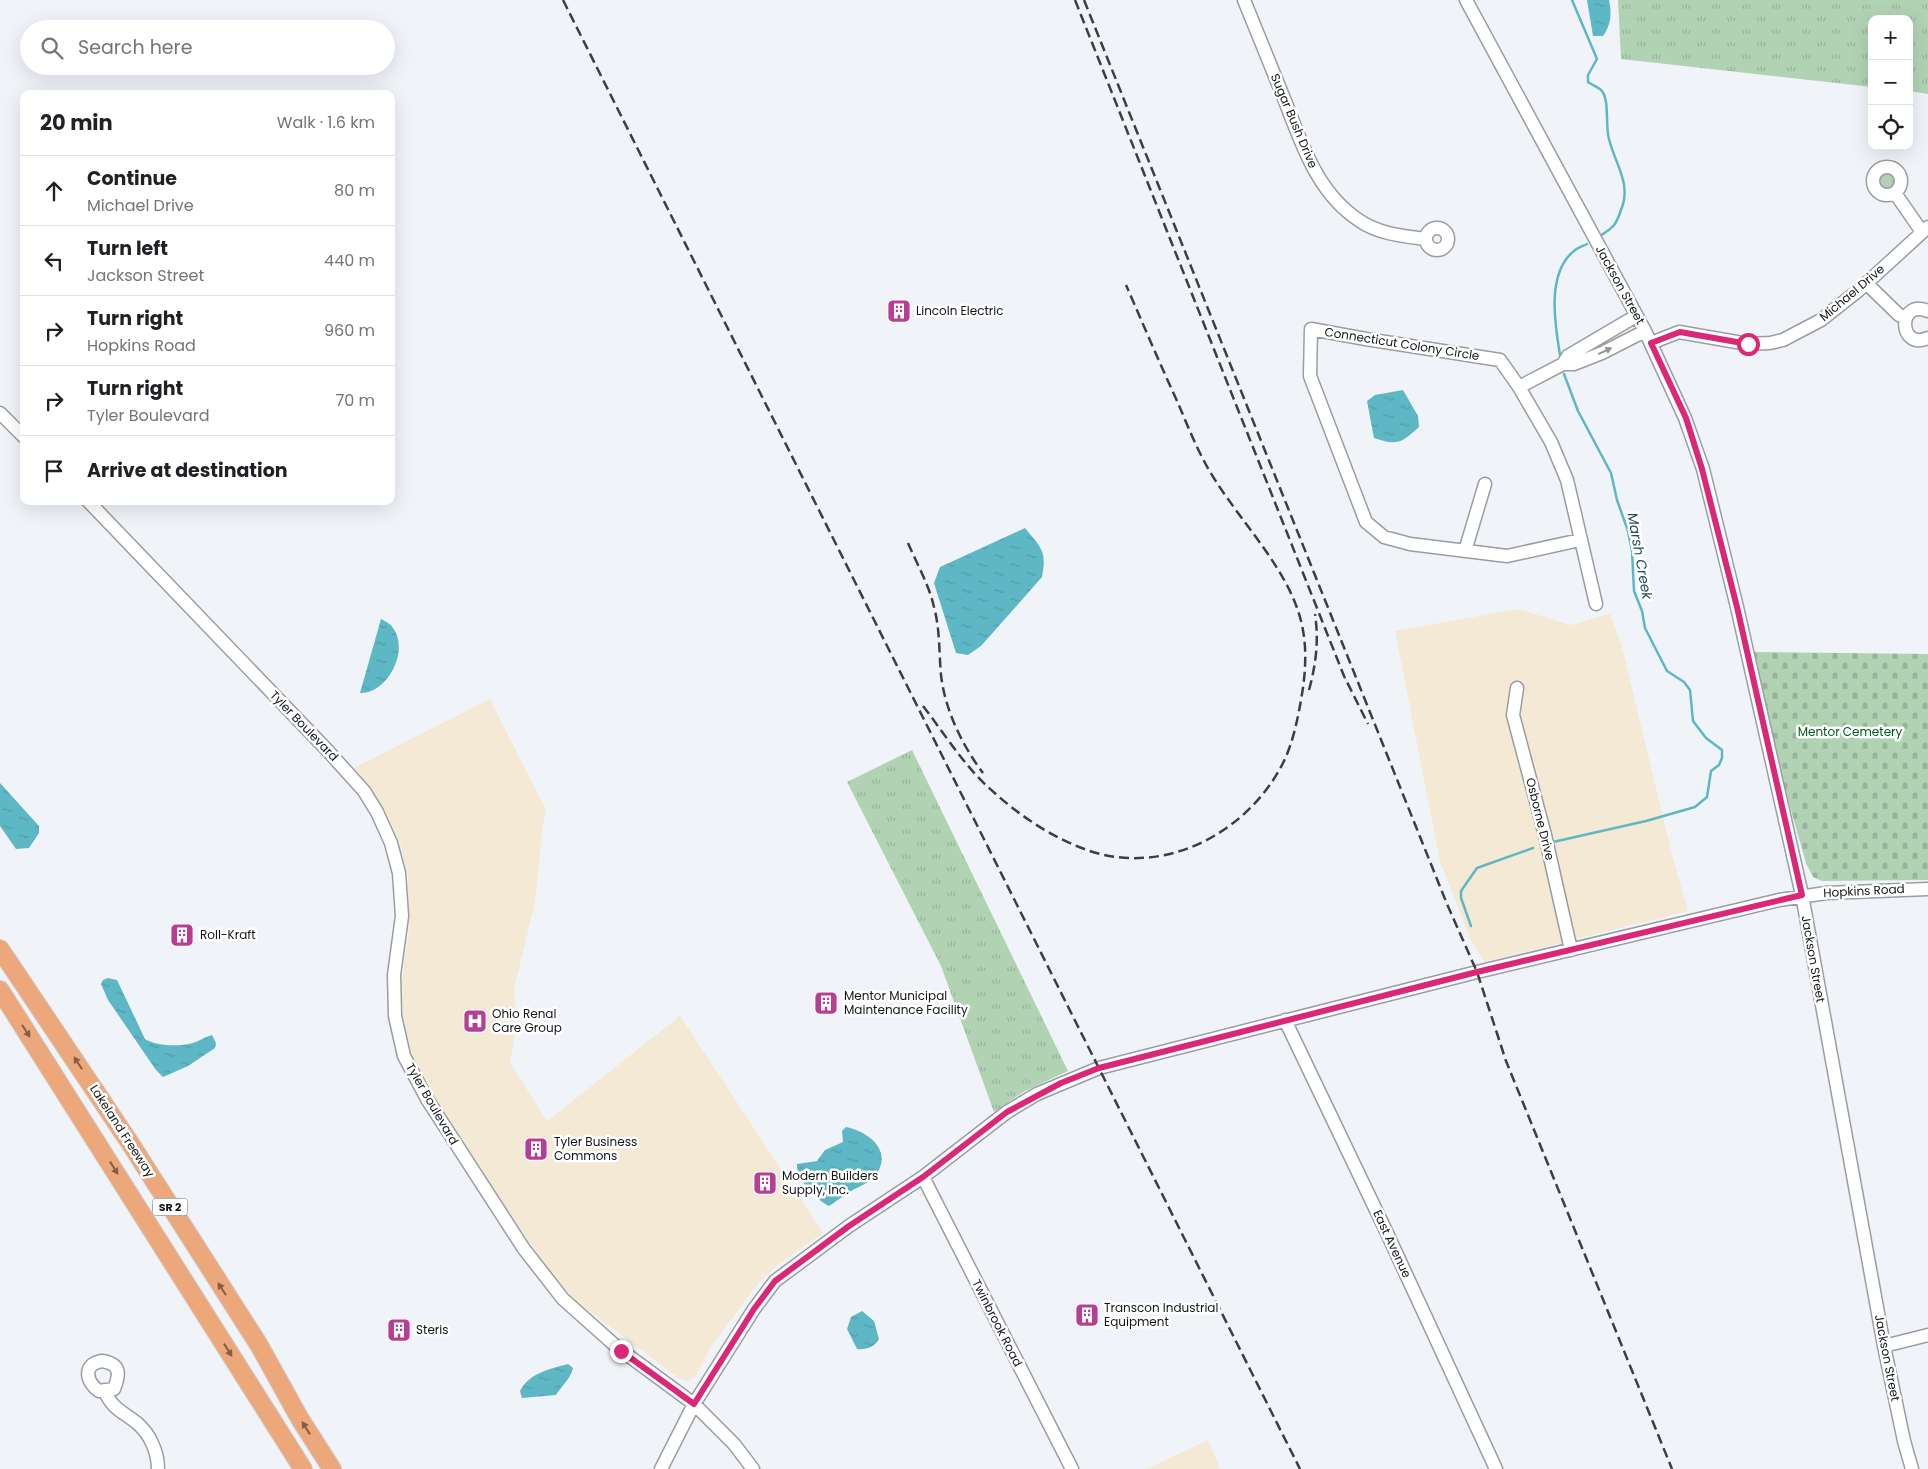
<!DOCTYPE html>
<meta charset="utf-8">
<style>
body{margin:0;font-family:Poppins,sans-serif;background:#f6f6f6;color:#202124}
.controls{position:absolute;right:15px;top:15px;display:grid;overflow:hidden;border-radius:10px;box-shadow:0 5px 20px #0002}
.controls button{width:45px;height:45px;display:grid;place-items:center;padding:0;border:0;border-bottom:1px solid #e0e0e0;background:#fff;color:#202124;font:25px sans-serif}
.stop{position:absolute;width:15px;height:15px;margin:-11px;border:4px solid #db2777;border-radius:50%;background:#fff}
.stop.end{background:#db2777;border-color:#fff;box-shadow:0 1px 5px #0008}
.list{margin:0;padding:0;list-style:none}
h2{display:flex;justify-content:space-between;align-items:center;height:65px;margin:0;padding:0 20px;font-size:21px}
h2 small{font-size:16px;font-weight:400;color:#757577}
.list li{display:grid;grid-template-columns:32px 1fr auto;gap:15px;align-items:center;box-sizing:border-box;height:70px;padding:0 20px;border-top:1px solid #e0e0e0}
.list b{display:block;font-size:19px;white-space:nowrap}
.list p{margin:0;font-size:16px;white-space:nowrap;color:#757577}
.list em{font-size:16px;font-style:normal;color:#757577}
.icon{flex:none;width:28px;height:28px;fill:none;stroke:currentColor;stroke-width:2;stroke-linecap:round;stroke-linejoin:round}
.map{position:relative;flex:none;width:1928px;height:1469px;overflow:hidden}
.search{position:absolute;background:#fff;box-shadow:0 5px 20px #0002;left:20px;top:20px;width:375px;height:55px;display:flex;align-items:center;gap:12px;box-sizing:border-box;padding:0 18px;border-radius:28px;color:#757577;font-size:19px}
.panel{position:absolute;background:#fff;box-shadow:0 5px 20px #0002;left:20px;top:90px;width:375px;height:415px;border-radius:10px}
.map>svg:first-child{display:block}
</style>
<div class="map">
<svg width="1928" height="1469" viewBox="0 0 1928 1469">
<defs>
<pattern id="grass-tufts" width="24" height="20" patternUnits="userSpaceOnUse" patternTransform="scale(1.25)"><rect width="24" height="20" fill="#b1d3b4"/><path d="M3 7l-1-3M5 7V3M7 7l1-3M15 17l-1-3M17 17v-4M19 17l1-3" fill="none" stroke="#97b49a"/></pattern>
<pattern id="cemetery-stones" width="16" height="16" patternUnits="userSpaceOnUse" patternTransform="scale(1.25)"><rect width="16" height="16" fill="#b1d3b4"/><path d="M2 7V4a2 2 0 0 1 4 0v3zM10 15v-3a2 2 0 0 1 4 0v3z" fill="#97b49a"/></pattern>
<pattern id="water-ripples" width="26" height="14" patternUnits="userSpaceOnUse" patternTransform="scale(1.25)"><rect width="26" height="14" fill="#5db7c4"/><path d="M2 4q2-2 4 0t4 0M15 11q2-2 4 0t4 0" fill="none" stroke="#509ca8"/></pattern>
</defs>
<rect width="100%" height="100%" fill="#f0f4f8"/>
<path fill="#f3e9d4" d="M1518 609 1570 625 1610 614 1622 647 1673 859 1688 911 1484 962 1470 938 1440 861 1395 631Z
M490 699 546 810 543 825 535 902 514 989 516 1027 510 1063 547 1121 680 1016 823 1233 778 1265 760 1281 710 1348 695 1377 688 1381 680 1379 577 1302 553 1277 439 1108 411 1056 403 1013 401 988 409 929 408 875 400 843 387 815 368 784 354 768Z
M1208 1440 1220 1469H1147Z"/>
<path fill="url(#grass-tufts)" d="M1618 0H1928V94L1909 91V19H1872V87L1621 59Z
M1876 181a10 10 0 1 1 20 0a10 10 0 1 1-20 0Z
M912 750 1068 1071 1025 1091 994 1112 941 966 847 782Z"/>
<path fill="url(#cemetery-stones)" d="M1752 652 1928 654V880L1822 881 1813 877 1806 863 1778 765Z"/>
<path fill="url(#water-ripples)" d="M1587 0H1609C1612 14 1611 25 1603 36H1593Z
M1403 390 1418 416 1419 427C1401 443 1398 446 1374 438L1367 401 1375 395Z
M1025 528C1041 548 1047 550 1042 577L981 646 968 655 956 653 934 583 940 567Z
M381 619C385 621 391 624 393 628 410 651 387 694 360 693Z
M0 783 39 826V833L29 848 16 849 0 826Z
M108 978 117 980 145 1039C156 1046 180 1047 193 1043 199 1041 205 1037 212 1035L216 1043 215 1048 188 1066 163 1077 156 1070 108 1000 101 984 103 980Z
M846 1127C871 1132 896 1154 872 1179 865 1185 855 1188 848 1193 841 1197 836 1202 829 1206 816 1199 796 1180 797 1164L817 1161 825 1150 843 1142 842 1131Z
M862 1311 874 1321 879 1339C875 1347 866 1350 857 1349L847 1329 851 1317Z
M568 1364 573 1368C570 1380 562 1385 556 1395L522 1398 520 1391C529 1373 550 1369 568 1364Z"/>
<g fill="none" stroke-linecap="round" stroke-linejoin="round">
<path stroke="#5db7c4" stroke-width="2.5" d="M1572 0 1597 59 1588 75V82C1592 85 1598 87 1601 90 1610 98 1605 127 1609 139 1615 164 1632 184 1621 210 1616 225 1614 227 1600 236
M1560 355C1555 325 1546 273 1574 251 1577 248 1583 246 1587 244
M1553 842 1646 821 1695 807 1707 797 1711 771 1719 765 1722 758V750L1706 738 1693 721 1690 690 1684 682 1667 671 1645 628 1642 611 1634 591 1632 551 1628 531 1617 500 1611 473 1578 411 1564 374
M1471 926 1461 898V891L1477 868 1533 848"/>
<g stroke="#9a9da1" stroke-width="15">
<path id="minor" d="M1244 0C1257 32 1270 64 1283 96 1301 141 1316 193 1360 221 1379 234 1403 236 1426 239
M1466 0 1645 331 1685 418 1703 469 1737 607 1802 895 1884 1346 1904 1441 1912 1469
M1873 181a14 14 0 1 1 28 0a14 14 0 1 1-28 0Z
M1895 193 1922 232
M1426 239a11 11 0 1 1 22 0a11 11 0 1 1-22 0Z
M1866 283 1899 315 1906 318
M1928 311C1897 298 1898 351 1928 338
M1651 343 1679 332 1748 344 1770 343 1783 340 1821 320 1859 290 1928 227
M1563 364 1568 356 1636 316
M1519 387 1563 364H1574L1602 353 1645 331
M0 413 24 437
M88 501 328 751 364 791 377 812 391 843 399 873 402 916 394 975 395 1016 404 1056 427 1099 524 1249 563 1299 618 1348 694 1404 734 1444 753 1469
M1580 540 1507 556 1410 544 1384 537 1366 522 1310 376 1311 329 1366 339 1500 360 1519 387 1551 442 1567 480 1596 604
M1465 551 1485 484
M1517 688 1513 715 1545 835 1571 950
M1285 1020 1386 1231 1496 1469
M923 1177 1072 1469
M1884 1346 1928 1335
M102 1361C121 1364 120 1374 114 1389L99 1391C86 1382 82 1364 102 1361Z
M104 1390C113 1410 122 1411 137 1423 150 1434 158 1452 158 1469
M661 1469 694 1404 754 1309 775 1281 849 1226 923 1177 1007 1112 1037 1094 1099 1068 1477 972 1779 900 1826 893 1928 889"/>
</g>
<g stroke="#d0d0d0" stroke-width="20">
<path id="highway" d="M0 949 130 1143 259 1345 300 1419 332 1469
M0 990 303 1469"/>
</g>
<use href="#minor" stroke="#fff" stroke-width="12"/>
<use href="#highway" stroke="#eca77b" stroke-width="18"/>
<path stroke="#3c3e40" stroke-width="2.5" stroke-dasharray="10 5" stroke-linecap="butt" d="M563 0 1300 1469
M1075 0 1344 676 1368 724
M1084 0 1447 904 1477 972 1506 1061 1672 1469
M908 543C917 564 929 585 934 607 940 629 939 653 941 675 945 710 962 745 983 773
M1309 690C1316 664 1319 641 1315 614
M923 706C944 733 963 764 988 787 1016 813 1050 837 1087 850 1163 877 1246 834 1282 765 1293 744 1298 718 1302 694 1306 670 1307 644 1301 621 1287 564 1231 513 1204 461 1194 442 1186 422 1178 403 1160 364 1143 324 1126 285"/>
</g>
<defs><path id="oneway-solid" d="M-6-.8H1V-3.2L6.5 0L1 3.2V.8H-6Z" transform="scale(1.25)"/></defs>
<use fill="#959596" href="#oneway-solid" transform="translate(1605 351) rotate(-25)"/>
<g fill="#805e48">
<use href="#oneway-solid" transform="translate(26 1031) rotate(57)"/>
<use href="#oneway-solid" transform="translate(78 1063) rotate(-123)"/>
<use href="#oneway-solid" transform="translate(114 1168) rotate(58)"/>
<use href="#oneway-solid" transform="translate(222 1289) rotate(-123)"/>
<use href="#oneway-solid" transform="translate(228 1350) rotate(58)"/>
<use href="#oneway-solid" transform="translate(306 1428) rotate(-122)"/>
</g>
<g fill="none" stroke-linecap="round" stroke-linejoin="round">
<path stroke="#db2777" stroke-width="6" d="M621 1351 694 1404 754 1309 775 1281 849 1226 923 1177 1007 1112 1061 1083 1099 1068 1477 972 1802 895 1737 607 1702 469 1686 418 1651 343 1680 332 1748 344"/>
</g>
<defs>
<g id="building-square" transform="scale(1.25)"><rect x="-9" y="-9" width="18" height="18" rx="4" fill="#b63f94" stroke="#fff"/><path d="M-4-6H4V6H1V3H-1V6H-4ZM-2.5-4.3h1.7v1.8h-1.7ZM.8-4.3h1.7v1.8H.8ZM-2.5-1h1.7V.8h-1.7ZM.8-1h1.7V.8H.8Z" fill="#fff"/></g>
<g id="hospital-square" transform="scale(1.25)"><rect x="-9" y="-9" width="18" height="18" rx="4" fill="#b63f94" stroke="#fff"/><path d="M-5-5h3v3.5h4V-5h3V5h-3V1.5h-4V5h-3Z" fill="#fff"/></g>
</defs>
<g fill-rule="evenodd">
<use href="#building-square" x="899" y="311"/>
<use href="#building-square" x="182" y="935"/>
<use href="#building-square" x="826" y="1003"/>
<use href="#hospital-square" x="475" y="1021"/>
<use href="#building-square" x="536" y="1149"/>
<use href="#building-square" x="765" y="1183"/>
<use href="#building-square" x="1087" y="1315"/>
<use href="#building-square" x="399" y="1330"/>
</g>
<g text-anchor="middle" stroke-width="5" stroke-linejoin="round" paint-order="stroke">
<rect fill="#fff" stroke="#5a5a5c" stroke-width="1" x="152.5" y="1198.5" width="35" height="17" rx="4"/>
<g font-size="11" font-weight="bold" fill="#131416">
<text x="170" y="1211">SR 2</text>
</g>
<g font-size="12" fill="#131416" stroke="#fff">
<text transform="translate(1294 121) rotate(67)" y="4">Sugar Bush Drive</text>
<text transform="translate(1620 285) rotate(61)" y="4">Jackson Street</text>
<text transform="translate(1852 293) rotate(-40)" y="4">Michael Drive</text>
<text transform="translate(1402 344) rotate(9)" y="4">Connecticut Colony Circle</text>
<text transform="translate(304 726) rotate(46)" y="4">Tyler Boulevard</text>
<text transform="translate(1540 819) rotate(76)" y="4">Osborne Drive</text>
<text transform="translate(1864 891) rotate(-3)" y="4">Hopkins Road</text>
<text transform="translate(1813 959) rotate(80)" y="4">Jackson Street</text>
<text transform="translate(432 1104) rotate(60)" y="4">Tyler Boulevard</text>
<text transform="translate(122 1131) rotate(57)" y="4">Lakeland Freeway</text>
<text transform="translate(1392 1244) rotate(65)" y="4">East Avenue</text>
<text transform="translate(997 1323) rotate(63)" y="4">Twinbrook Road</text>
<text transform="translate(1887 1358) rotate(79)" y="4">Jackson Street</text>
</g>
<g font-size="12" fill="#131416" stroke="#fff" text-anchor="start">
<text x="916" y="315">Lincoln Electric</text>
<text x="200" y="939">Roll-Kraft</text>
<text x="844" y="1000">Mentor Municipal<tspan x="844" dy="14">Maintenance Facility</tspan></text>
<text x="492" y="1018">Ohio Renal<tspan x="492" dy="14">Care Group</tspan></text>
<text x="554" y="1146">Tyler Business<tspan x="554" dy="14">Commons</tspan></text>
<text x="782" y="1180">Modern Builders<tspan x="782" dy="14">Supply, Inc.</tspan></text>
<text x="1104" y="1312">Transcon Industrial<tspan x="1104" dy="14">Equipment</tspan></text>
<text x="416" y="1334">Steris</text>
</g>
<g font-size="12" fill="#00581d" stroke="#fff">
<text x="1850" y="736">Mentor Cemetery</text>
</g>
<g font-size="14" font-style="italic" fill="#254f55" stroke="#fff">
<text transform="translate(1640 556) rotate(80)" y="5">Marsh Creek</text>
</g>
</g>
</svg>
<div class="controls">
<button>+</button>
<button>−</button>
<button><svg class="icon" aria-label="locate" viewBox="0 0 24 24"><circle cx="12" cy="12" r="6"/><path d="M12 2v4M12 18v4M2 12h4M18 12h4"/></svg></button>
</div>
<div class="stop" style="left:1748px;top:344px"></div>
<div class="stop end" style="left:621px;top:1351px"></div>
<div class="search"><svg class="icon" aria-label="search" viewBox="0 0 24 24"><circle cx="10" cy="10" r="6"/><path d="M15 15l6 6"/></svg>Search here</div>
<section class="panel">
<h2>20 min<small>Walk · 1.6 km</small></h2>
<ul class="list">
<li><svg class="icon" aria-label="ahead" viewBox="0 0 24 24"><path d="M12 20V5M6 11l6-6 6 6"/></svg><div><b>Continue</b><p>Michael Drive</p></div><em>80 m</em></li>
<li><svg class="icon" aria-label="left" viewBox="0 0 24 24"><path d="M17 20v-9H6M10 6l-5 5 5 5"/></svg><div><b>Turn left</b><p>Jackson Street</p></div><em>440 m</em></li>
<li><svg class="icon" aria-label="right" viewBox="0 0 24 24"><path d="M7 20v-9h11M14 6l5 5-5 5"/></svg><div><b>Turn right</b><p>Hopkins Road</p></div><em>960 m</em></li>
<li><svg class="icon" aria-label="right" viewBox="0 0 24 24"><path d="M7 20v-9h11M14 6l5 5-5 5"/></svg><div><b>Turn right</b><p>Tyler Boulevard</p></div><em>70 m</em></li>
<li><svg class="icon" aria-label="arrive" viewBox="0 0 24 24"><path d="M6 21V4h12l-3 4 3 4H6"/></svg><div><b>Arrive at destination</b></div></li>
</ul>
</section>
</div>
